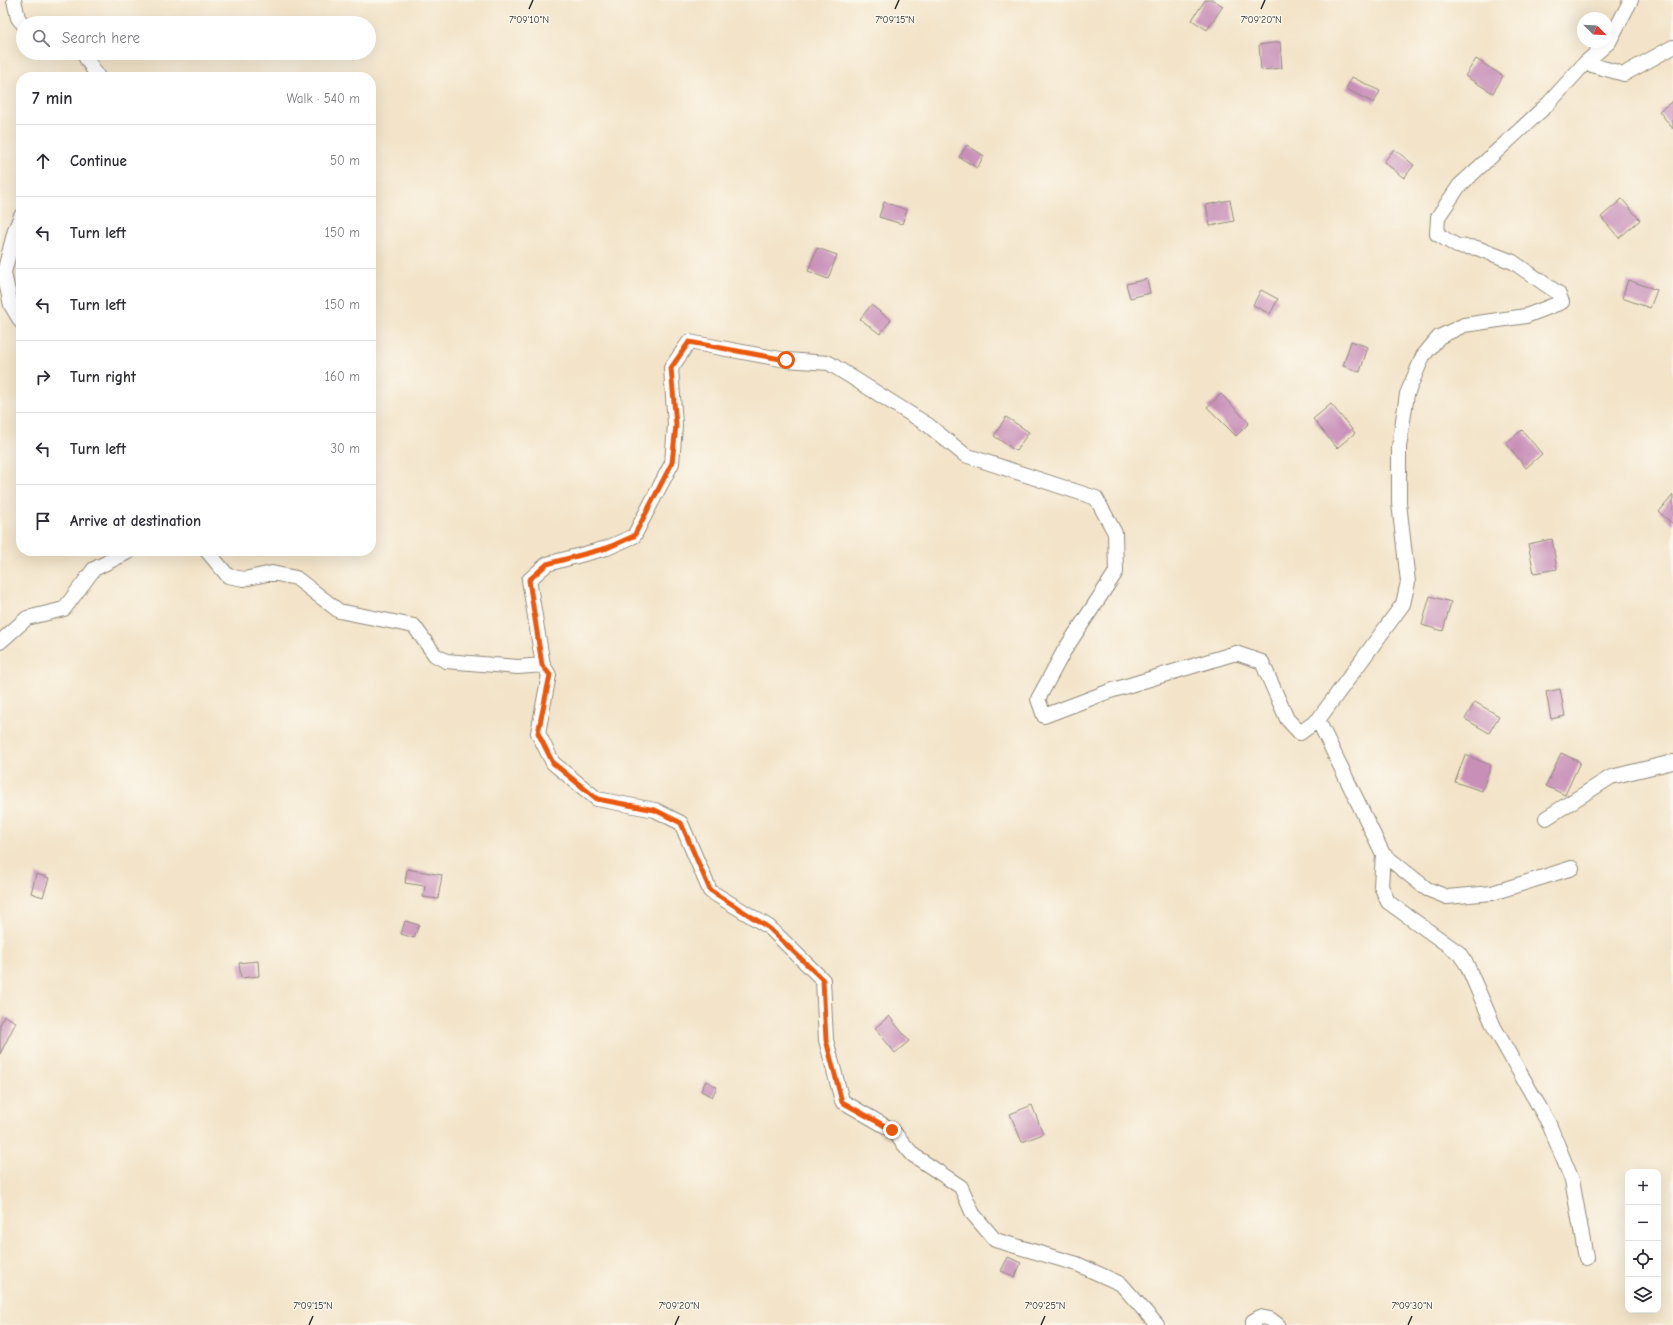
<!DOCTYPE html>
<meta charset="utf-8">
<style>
body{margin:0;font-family:"Comic Neue",sans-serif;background:#f2f2f3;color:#2b2b33}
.controls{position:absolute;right:12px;bottom:12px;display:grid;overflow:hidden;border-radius:8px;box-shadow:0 4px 16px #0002}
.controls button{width:36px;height:36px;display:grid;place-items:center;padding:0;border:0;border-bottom:1px solid #e1e1e2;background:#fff;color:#2b2b33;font:20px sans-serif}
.compass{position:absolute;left:1577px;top:12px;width:36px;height:36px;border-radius:50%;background:#fff;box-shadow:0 4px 16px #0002;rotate:114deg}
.stop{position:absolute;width:12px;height:12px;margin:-9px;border:3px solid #ea580c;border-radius:50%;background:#fff}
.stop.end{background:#ea580c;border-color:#fff;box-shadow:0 1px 4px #0008}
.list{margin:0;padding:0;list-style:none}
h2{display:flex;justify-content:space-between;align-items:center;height:52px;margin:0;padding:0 16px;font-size:17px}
h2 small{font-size:13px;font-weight:400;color:#7c7c81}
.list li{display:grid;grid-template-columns:26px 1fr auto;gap:12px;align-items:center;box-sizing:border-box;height:72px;padding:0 16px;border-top:1px solid #e1e1e2}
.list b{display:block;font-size:15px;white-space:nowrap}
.list em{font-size:13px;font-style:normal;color:#7c7c81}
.icon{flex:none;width:22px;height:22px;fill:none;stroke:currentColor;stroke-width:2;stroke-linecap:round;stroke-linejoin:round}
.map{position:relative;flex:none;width:1673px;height:1325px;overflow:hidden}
.search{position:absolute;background:#fff;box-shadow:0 4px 16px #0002;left:16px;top:16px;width:360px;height:44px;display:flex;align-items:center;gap:10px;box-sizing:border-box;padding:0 14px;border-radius:22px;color:#7c7c81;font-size:15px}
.panel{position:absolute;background:#fff;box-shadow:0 4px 16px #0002;left:16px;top:72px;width:360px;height:484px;border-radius:16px}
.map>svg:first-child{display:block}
</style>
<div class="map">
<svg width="1673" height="1325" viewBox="0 0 1673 1325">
<rect width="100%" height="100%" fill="#fbf7ec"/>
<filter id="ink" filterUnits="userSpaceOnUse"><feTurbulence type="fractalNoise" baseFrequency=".025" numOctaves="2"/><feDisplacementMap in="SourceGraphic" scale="8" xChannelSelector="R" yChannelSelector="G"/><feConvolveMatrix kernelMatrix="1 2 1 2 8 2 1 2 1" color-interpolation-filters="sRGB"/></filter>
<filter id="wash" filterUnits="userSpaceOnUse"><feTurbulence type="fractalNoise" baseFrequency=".012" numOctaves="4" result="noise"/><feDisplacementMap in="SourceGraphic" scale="16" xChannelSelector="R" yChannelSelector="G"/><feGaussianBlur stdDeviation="0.9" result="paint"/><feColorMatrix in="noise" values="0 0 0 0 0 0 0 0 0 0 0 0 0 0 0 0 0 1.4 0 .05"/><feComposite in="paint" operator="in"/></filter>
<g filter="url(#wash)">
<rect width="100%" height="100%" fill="#f3e4c9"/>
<g id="blocks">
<path fill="#c890b9" d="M1205 0H1213L1223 6 1207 30 1192 20Z
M1280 42 1282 68 1261 70 1259 45Z
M1476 59 1503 76 1493 93 1465 76Z
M1352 77 1380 91 1374 103 1346 89Z
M1673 101V129L1659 111Z
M967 145 984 156 977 168 959 157Z
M1394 149 1414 165 1404 178 1384 162Z
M1622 199 1640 220 1619 238 1601 217Z
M1230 200 1234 221 1210 226 1206 205Z
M884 202 907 210 902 224 879 217Z
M817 248 837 255 828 279 808 271Z
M1147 279 1150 293 1130 298 1126 284Z
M1628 280 1657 290 1650 308 1622 298Z
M1261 290 1278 299 1270 314 1253 305Z
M871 305 891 320 880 334 860 319Z
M1351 341 1368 347 1360 372 1343 366Z
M1221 394 1249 423 1236 436 1207 407Z
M1331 404 1355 433 1337 448 1313 419Z
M1006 417 1029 432 1016 451 994 436Z
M1522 430 1542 454 1526 468 1506 443Z
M1673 495V524L1659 512Z
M1552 539 1557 569 1534 573 1528 544Z
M1430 596 1451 602 1443 631 1422 625Z
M1560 689 1565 716 1551 719 1546 692Z
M1475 702 1499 716 1489 733 1465 719Z
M1561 753 1580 762 1565 795 1546 786Z
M1465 755 1491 765 1482 791 1455 782Z
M407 869 442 875 438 899 423 897 425 886 405 883Z
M36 874 49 878 43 897 31 893Z
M405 921 419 925 414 938 401 934Z
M258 961 259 976 241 978 239 963Z
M4 1016 16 1022 0 1054V1025Z
M889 1016 909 1041 895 1053 875 1028Z
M706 1081 717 1087 712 1097 701 1091Z
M1032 1105 1043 1134 1022 1142 1010 1114Z
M1008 1257 1021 1263 1015 1277 1001 1271Z"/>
</g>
</g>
<g filter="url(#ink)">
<use href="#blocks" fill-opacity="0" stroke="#8f887a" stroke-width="1"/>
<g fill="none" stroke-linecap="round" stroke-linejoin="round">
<g stroke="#8f887a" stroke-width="16">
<path id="street" d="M14 0 18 18 23 24
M83 53 98 77
M1585 63 1624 74 1673 47
M21 216 15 230 4 273 11 305 21 322
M207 551 228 576 244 579 272 573 296 578 339 611 414 626 435 655 446 661 518 667 543 665
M0 642 27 618 64 609 94 569 130 551
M1318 720 1383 854 1427 889 1447 897 1492 893 1572 868
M1546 818 1611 777 1673 762
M1383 854 1381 886 1388 902 1459 953 1467 965 1494 1027 1549 1124 1572 1180 1586 1258
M1157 1325 1121 1284 1077 1264 995 1240 973 1214 961 1187 913 1155 892 1130 842 1101 826 1040 823 980 769 927 710 891 681 823 655 810 597 799 553 763 538 733 549 675 543 665 529 580 547 564 607 548 634 536 672 463 675 425 671 368 689 342 786 360 829 363 928 425 965 455 1096 498 1115 533 1116 572 1064 651 1038 699 1044 716 1110 691 1236 653 1262 662 1287 719 1300 733 1318 720 1403 604 1408 582 1399 503V447L1407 394 1423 356 1439 337 1464 325 1526 316 1562 302 1558 293 1513 262 1477 248 1457 246 1437 234 1438 217 1459 186 1548 104 1585 63 1609 42 1631 0
M1253 1325V1321L1260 1317 1270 1319 1278 1325"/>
</g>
<use href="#street" stroke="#fff" stroke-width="14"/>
</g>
</g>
<g fill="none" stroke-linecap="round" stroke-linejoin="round" filter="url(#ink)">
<path stroke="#ea580c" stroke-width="5" d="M786 360 689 342 671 368 676 425 672 463 634 536 607 548 547 564 529 580 542 665 550 675 538 733 553 763 597 799 655 810 681 823 710 890 769 928 823 980 826 1040 842 1102 892 1130"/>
</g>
<path fill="none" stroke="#2b2b2b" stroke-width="1.5" d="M529 9 533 0M895 9 899 0M1261 9 1265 0M309 1325 313 1316M675 1325 679 1316M1041 1325 1045 1316M1408 1325 1412 1316"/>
<g font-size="10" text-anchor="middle" fill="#2b2b2b" stroke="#fbf7ec" stroke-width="3" stroke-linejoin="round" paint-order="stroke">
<text x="529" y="23">7°09'10"N</text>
<text x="895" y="23">7°09'15"N</text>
<text x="1261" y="23">7°09'20"N</text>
<text x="313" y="1309">7°09'15"N</text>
<text x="679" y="1309">7°09'20"N</text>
<text x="1045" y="1309">7°09'25"N</text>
<text x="1412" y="1309">7°09'30"N</text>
</g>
</svg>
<div class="controls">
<button>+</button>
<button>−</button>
<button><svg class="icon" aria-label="locate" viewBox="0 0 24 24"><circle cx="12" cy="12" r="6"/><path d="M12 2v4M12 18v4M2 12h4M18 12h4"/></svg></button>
<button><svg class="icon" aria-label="layers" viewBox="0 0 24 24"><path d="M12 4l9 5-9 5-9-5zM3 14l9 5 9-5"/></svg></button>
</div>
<svg class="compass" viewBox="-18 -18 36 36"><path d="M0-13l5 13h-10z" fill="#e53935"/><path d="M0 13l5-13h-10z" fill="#7c7c81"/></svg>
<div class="stop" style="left:786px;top:360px"></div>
<div class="stop end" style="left:892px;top:1130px"></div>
<div class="search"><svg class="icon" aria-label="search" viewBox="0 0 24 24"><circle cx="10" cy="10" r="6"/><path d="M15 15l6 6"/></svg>Search here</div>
<section class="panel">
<h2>7 min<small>Walk · 540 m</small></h2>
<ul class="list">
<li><svg class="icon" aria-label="ahead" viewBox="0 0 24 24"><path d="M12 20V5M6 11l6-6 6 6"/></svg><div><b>Continue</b></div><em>50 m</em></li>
<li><svg class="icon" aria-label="left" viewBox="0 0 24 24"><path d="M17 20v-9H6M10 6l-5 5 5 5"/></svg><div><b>Turn left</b></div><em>150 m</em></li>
<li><svg class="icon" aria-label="left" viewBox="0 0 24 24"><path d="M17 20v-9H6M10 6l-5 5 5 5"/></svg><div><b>Turn left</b></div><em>150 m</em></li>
<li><svg class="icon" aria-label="right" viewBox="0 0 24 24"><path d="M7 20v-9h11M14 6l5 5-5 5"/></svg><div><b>Turn right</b></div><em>160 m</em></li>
<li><svg class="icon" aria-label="left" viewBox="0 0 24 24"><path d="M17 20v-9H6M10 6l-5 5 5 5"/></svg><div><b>Turn left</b></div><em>30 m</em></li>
<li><svg class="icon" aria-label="arrive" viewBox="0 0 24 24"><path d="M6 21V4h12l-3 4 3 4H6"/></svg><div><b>Arrive at destination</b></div></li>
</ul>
</section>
</div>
